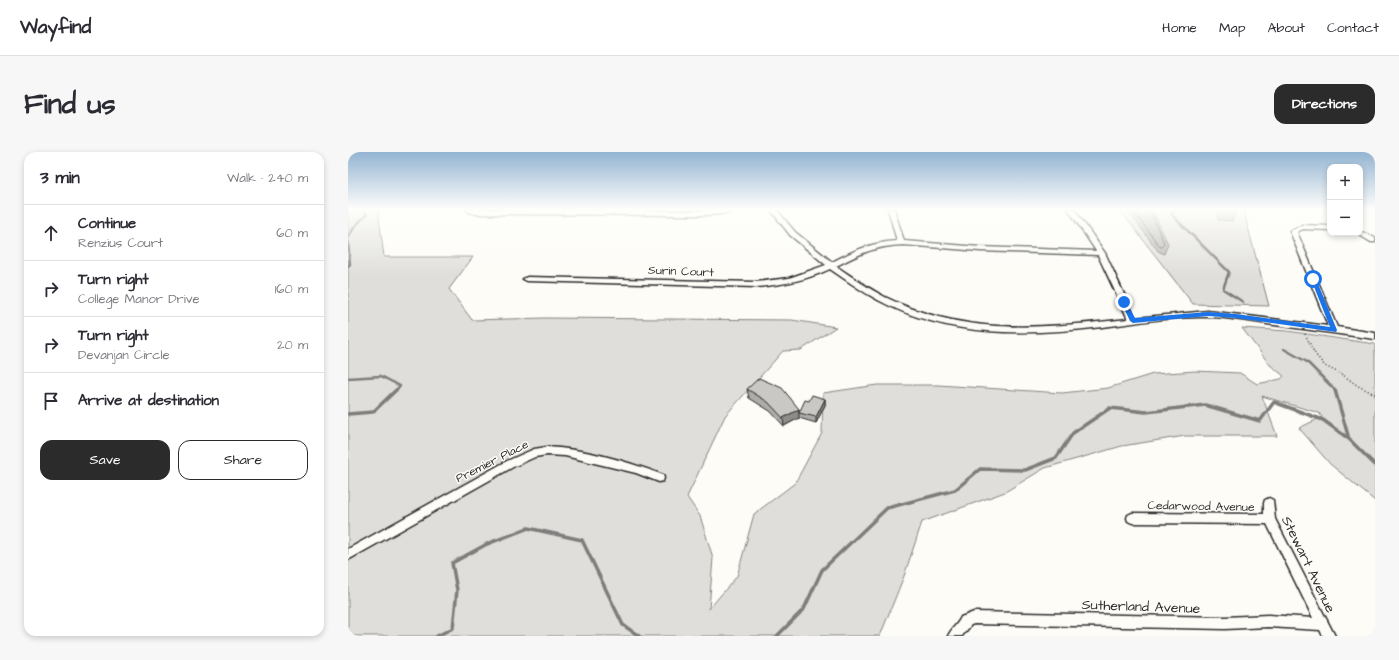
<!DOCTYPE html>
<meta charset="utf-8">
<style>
body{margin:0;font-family:"Architects Daughter",sans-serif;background:#f7f7f7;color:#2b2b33}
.controls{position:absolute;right:12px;top:12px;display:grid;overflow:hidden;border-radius:8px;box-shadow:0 2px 6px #0003}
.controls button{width:36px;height:36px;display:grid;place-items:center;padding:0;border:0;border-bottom:1px solid #e1e1e2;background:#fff;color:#2b2b33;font:20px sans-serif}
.stop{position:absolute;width:12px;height:12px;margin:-9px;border:3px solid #1a73e8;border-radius:50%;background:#fff}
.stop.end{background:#1a73e8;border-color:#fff;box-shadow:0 1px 4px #0008}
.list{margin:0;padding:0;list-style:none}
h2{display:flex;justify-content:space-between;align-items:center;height:52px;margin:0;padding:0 16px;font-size:17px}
h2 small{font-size:13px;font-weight:400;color:#7c7c81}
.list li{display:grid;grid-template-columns:26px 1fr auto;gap:12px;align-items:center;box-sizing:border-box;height:56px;padding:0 16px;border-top:1px solid #e1e1e2}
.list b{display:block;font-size:15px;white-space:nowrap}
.list p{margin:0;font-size:13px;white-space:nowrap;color:#7c7c81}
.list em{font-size:13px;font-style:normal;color:#7c7c81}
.actions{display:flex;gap:8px;padding:12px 16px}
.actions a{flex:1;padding:9px 0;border:1px solid #2b2b2b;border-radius:12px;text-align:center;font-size:14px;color:#2b2b2b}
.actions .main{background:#2b2b2b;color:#fff}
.icon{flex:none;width:22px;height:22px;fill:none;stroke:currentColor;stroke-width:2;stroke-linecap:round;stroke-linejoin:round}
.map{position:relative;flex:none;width:1027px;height:484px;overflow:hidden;border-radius:12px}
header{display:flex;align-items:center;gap:24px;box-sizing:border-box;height:56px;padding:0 20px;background:#fff;border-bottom:1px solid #e1e1e2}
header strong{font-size:19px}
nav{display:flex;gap:22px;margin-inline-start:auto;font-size:14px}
.intro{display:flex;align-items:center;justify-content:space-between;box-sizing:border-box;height:96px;padding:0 24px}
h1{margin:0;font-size:28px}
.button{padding:10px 18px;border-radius:12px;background:#2b2b2b;color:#fff;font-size:14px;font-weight:700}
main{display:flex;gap:24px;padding:0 24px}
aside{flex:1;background:#fff;border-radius:12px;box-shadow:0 2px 6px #0003}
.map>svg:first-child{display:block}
</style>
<header>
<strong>Wayfind</strong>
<nav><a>Home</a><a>Map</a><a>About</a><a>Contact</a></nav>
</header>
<div class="intro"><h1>Find us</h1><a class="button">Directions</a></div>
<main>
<aside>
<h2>3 min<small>Walk · 240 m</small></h2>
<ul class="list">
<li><svg class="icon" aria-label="ahead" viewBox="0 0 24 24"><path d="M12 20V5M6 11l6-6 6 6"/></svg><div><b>Continue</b><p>Renzius Court</p></div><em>60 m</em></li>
<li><svg class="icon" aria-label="right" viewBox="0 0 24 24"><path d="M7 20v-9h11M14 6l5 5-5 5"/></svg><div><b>Turn right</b><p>College Manor Drive</p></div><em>160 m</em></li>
<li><svg class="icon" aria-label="right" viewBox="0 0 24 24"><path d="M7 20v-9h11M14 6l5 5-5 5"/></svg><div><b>Turn right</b><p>Devanjan Circle</p></div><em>20 m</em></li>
<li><svg class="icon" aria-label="arrive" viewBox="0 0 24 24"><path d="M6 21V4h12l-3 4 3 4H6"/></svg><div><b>Arrive at destination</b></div></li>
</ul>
<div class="actions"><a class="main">Save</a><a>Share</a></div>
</aside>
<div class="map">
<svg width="1027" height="484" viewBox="0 0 1027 484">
<rect width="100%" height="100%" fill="#fdfcf7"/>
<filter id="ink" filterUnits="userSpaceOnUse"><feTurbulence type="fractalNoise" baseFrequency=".025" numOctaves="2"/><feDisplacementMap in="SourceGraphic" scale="8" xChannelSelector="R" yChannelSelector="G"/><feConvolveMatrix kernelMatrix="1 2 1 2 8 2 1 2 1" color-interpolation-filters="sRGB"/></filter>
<g filter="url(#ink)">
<path fill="#dfdeda" stroke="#858482" d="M0 57H30L36 105H125L101 137 124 168 197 166 444 168 488 175 453 198 435 199 377 264 339 345 352 364 365 406 361 457 389 424 406 362 447 331 474 281 475 241 529 233H590L714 241 760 236 805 222 847 219 892 221 909 232 933 227 936 224 922 213 894 176 939 179 1027 192V349L982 312 951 276 974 265 971 261 914 244 929 284H837L774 294 697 316 657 340 574 370 556 424 532 484H0Z
M771 57H897L898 68 921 154 845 152Z"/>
<path fill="#b5b4b1" stroke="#7e7d7b" d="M779 57H804L820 92 816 102 810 99Z
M868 57H889L884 69 870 68Z"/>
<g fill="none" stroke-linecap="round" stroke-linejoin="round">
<path stroke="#626261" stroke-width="1" d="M784 57 812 95H814L816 91 801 57"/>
<path stroke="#7e7d7b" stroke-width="2.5" d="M829 57 823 62 881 120 875 137 895 150
M0 85 8 73 19 62 14 57
M0 89 2 112 0 114
M936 197 959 210 988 239
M0 226 33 224 52 234 47 239"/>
<path stroke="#7e7d7b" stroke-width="3.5" d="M987 238 1001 287
M0 262 25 260 48 238
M89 484 105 476 109 438 104 411 139 392 180 376 234 388 275 473 291 484
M429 484 456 457 474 418 539 356 607 338 632 317 677 318 708 306 725 281 762 256 798 260 857 253 912 269 926 250 975 268 1001 287 1027 313"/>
<g stroke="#2b2b2b" stroke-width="3">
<path id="minor" d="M118 57 340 59 388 57C379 64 353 63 340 63L129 62 121 60Z
M422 57H428L447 80 484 110C505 99 525 90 549 89L540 57H546L556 89 632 95 748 99 720 57H726L757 101 787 166 860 159 980 174 942 79 954 73 982 74V78L955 77 949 80 989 175 1027 181V187C991 182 955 177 919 172 900 169 879 165 859 165 824 164 789 171 754 175 677 184 601 186 530 148 513 139 498 128 482 117 459 128 434 133 408 135L179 129 175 127 179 125 408 130 441 126 478 113 442 83ZM556 93 632 99 750 103 780 167C693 176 619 185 537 145 520 136 504 125 488 114 514 101 527 94 556 93Z
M1012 79 1027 86V90H1023L1008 81H1012Z
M199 295C237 297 279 309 315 323L316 326 315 329 311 330 288 321 217 304 199 303 187 305 165 315 0 408V397L159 309 186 297Z
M921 346 925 348 927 367 987 484H975L972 478 920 475 877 477 626 472 623 473 614 484H600C603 477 610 472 613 465L626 460 877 465 920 463 965 466 919 372 784 371 780 369 779 366 780 363 784 361 916 362V351L917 348Z"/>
</g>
<path stroke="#2b2b2b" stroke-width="1.5" stroke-dasharray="1 2.5" stroke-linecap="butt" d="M957 182 967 202 977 214 995 223 1010 234 1027 242"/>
<use href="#minor" fill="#fdfcf7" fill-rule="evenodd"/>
</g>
<path fill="#adaca9" stroke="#2b2b2b" d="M399 237 451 257V260L461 249 477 247V253L468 271 451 266 436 274 422 259 401 246Z"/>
<path fill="#8d8c89" stroke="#2b2b2b" d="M477 247V253L468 271V265Z
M451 257V266L436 274 435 266Z"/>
<path fill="#c9c8c4" stroke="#2b2b2b" d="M411 226 434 236 451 257 435 266 420 250 399 237Z
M464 243 477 247 468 265 451 261 457 248 461 249Z"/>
</g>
<linearGradient id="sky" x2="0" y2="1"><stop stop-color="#93b4d2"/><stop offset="0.46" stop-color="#fefefb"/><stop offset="1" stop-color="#fefefb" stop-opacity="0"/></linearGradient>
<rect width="1027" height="124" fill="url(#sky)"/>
<path fill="#1a73e8" d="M965 125 968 127 989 178 988 180 888 166 860 164 785 171 782 169 773 150 778 149 787 166 860 160 888 162 982 175 963 127Z"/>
<g text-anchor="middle" stroke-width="3" stroke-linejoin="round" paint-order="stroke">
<g font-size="12" fill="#2b2b2b" stroke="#fdfcf7">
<text transform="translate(333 119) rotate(2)" y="4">Surin Court</text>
<text transform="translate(144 309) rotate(-27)" y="4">Premier Place</text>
<text transform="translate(853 354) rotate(1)" y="4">Cedarwood Avenue</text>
</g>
<g font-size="14" fill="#2b2b2b" stroke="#fdfcf7">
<text transform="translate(961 412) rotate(64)" y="5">Stewart Avenue</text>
<text transform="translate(793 454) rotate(2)" y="5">Sutherland Avenue</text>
</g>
</g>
</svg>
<div class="controls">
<button>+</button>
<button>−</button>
</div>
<div class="stop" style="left:965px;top:127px"></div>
<div class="stop end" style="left:776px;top:150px"></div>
</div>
</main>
